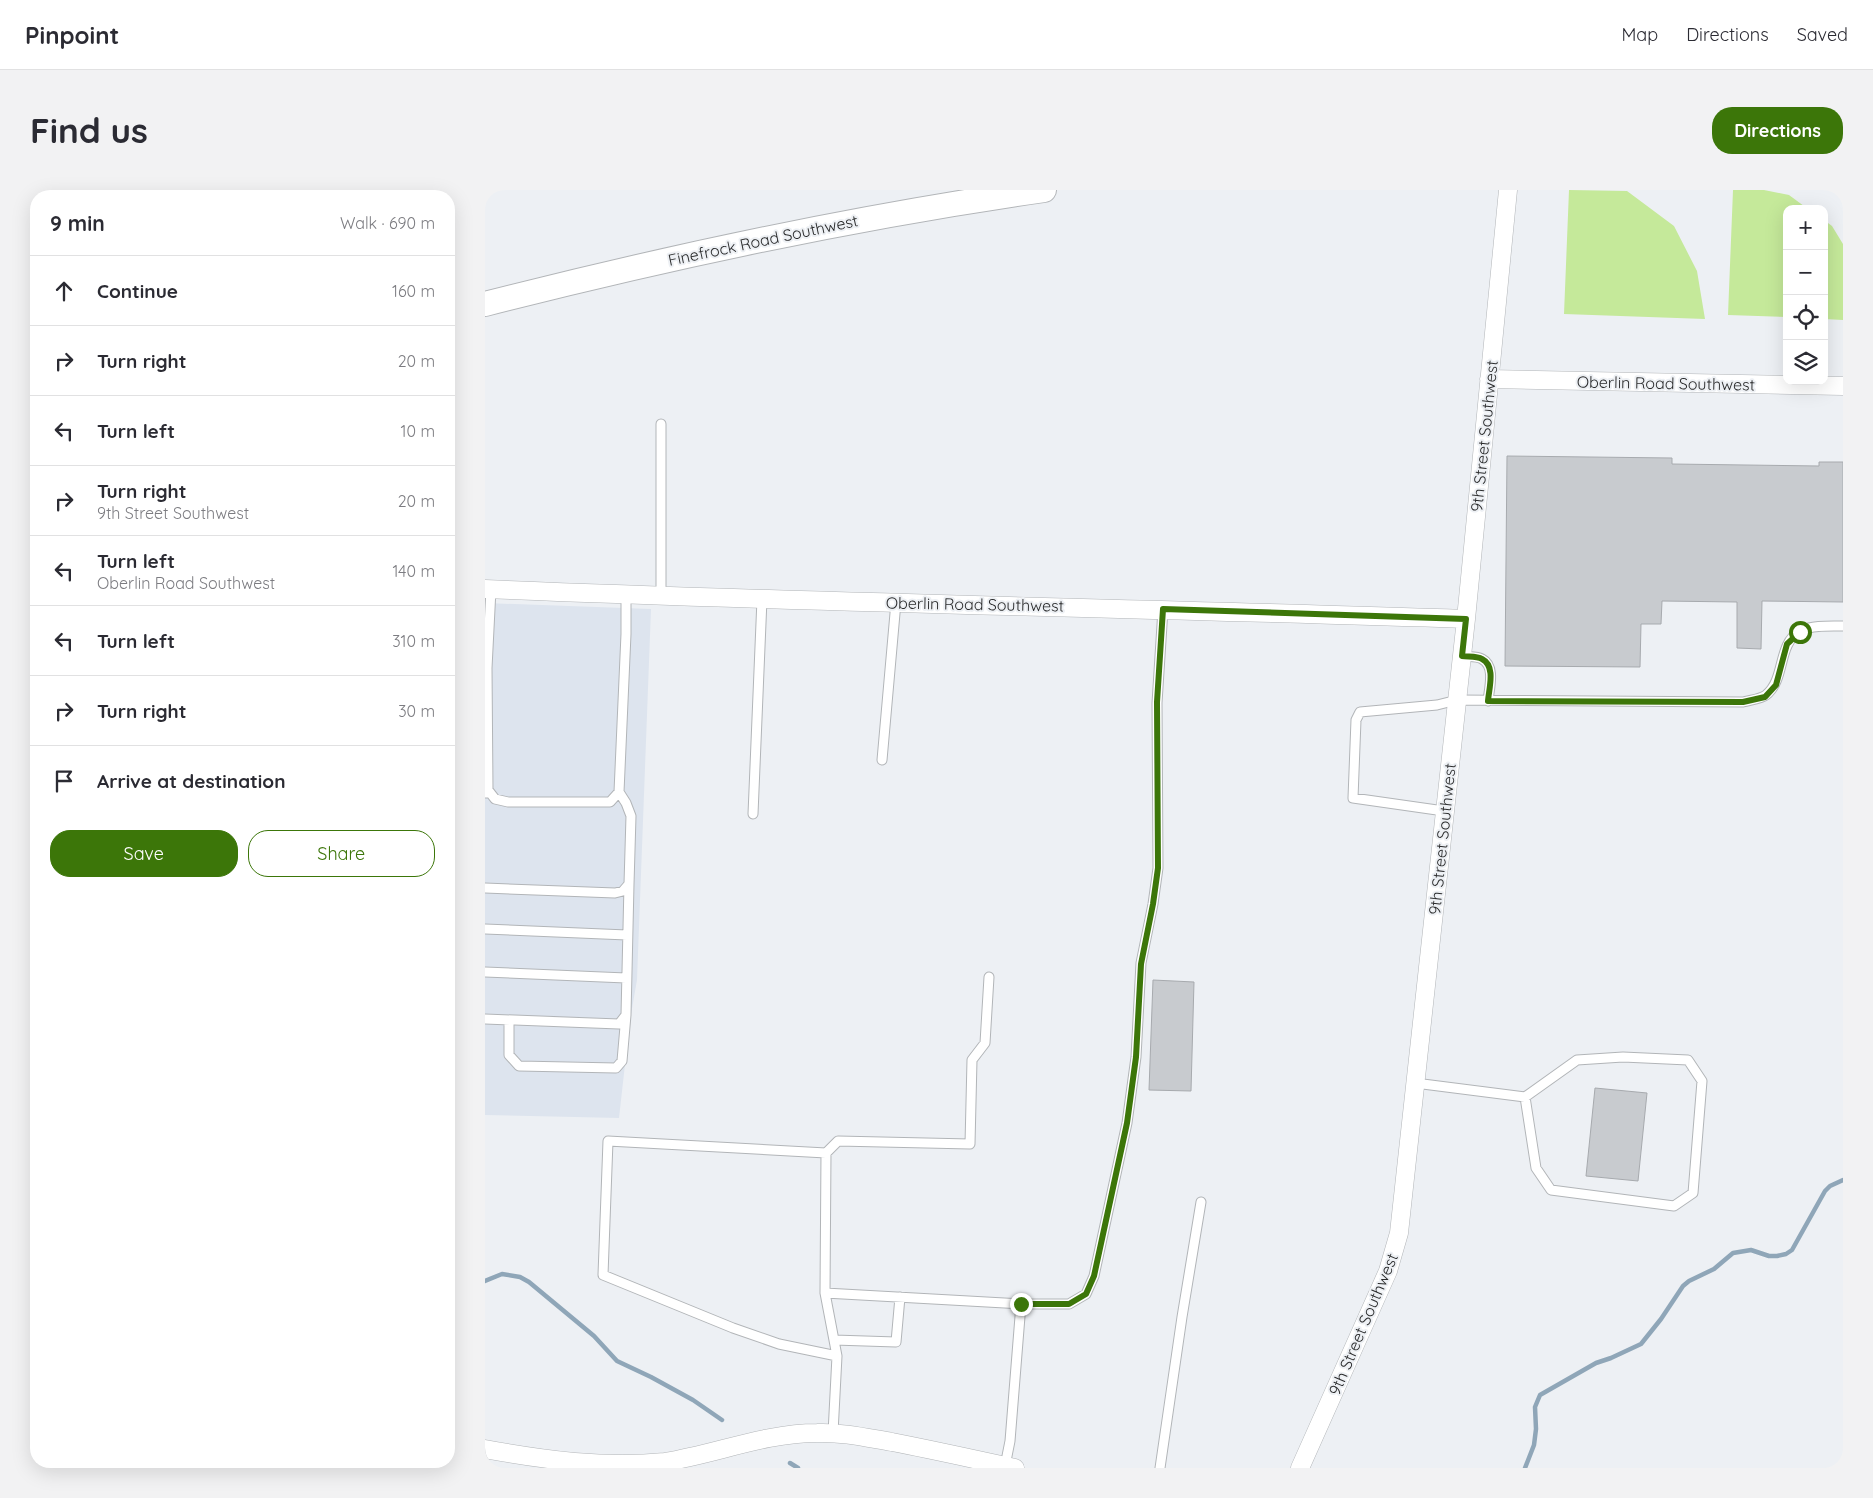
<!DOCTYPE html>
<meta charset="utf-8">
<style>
body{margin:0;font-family:Quicksand,sans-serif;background:#f2f2f3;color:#2b2b33}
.controls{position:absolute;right:15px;top:15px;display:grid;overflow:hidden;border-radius:10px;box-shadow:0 5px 20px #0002}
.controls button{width:45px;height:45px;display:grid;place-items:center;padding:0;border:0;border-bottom:1px solid #e1e1e2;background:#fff;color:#2b2b33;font:25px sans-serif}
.stop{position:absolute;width:15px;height:15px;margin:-11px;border:4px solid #3c7609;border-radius:50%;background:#fff}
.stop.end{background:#3c7609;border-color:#fff;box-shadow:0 1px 5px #0008}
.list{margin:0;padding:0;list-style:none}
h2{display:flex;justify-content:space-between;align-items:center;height:65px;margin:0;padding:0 20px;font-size:21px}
h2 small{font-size:16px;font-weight:400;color:#7c7c81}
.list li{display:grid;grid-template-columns:32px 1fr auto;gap:15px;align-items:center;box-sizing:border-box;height:70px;padding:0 20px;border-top:1px solid #e1e1e2}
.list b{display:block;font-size:19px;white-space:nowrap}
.list p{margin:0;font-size:16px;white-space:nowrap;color:#7c7c81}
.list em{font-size:16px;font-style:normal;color:#7c7c81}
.actions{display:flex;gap:10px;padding:15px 20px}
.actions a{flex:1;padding:11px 0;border:1px solid #3c7609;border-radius:20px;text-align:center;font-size:18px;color:#3c7609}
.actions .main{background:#3c7609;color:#fff}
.icon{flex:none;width:28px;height:28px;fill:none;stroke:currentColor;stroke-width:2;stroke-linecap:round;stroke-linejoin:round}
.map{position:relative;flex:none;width:1358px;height:1278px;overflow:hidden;border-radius:20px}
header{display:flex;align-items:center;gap:30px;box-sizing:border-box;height:70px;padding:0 25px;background:#fff;border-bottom:1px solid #e1e1e2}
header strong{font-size:24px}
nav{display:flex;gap:28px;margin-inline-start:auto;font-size:18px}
.intro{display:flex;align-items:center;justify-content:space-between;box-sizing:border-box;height:120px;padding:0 30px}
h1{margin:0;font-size:35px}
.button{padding:12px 22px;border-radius:20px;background:#3c7609;color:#fff;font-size:18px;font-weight:700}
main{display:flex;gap:30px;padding:0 30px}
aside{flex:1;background:#fff;border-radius:20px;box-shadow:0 5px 20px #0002}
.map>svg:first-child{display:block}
</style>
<header>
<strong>Pinpoint</strong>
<nav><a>Map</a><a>Directions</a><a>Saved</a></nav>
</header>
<div class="intro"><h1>Find us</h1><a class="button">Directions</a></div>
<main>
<aside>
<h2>9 min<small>Walk · 690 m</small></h2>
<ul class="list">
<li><svg class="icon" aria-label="ahead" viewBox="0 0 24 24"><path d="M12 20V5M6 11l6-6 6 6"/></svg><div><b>Continue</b></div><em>160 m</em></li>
<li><svg class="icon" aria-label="right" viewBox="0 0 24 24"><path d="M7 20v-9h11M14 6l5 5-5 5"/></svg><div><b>Turn right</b></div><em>20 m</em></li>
<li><svg class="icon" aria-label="left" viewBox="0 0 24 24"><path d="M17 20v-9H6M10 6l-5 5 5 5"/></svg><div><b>Turn left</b></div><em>10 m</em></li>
<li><svg class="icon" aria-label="right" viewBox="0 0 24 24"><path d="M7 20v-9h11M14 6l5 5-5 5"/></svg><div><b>Turn right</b><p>9th Street Southwest</p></div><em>20 m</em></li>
<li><svg class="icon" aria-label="left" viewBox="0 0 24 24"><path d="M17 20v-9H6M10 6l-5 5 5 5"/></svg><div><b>Turn left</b><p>Oberlin Road Southwest</p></div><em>140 m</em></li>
<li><svg class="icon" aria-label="left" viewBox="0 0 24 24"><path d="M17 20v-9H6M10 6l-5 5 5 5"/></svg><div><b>Turn left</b></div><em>310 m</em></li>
<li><svg class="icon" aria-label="right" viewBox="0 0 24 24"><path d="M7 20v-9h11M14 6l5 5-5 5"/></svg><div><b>Turn right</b></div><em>30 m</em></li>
<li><svg class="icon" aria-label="arrive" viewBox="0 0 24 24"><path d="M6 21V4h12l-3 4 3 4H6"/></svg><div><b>Arrive at destination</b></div></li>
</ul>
<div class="actions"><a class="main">Save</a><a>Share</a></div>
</aside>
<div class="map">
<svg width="1358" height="1278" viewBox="0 0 1358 1278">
<rect width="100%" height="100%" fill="#edf0f4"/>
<path fill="#dde4ee" d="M0 413 166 419 152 790 145 830 134 928 0 925Z"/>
<path fill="#c5e99a" d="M1084 0 1142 1 1189 36 1212 81 1220 129 1079 124Z
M1248 0H1279L1304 5 1323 19H1302V127L1243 125Z
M1339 30 1347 36 1358 54V130L1339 129Z"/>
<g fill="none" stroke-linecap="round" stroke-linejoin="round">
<path stroke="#8fa6b8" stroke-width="4.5" d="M0 1091 17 1084 35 1087 44 1092 109 1146 132 1171 166 1187 208 1210 237 1230
M305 1273 313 1278
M1040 1278 1049 1255 1051 1239 1050 1217 1055 1205 1111 1173 1126 1168 1156 1154 1176 1129 1198 1096 1204 1091 1229 1079 1248 1063 1266 1060 1284 1066H1292L1301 1064 1307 1060 1340 1001 1345 996 1358 990"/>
</g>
<path fill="#c8cbcf" stroke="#a7aaae" d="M1022 266 1187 268V274L1334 276V272H1358V412L1277 411 1276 459 1252 458V412L1177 411 1176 434H1156L1155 477 1020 476Z
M668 790 709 792 706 901 664 900Z
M1110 898 1162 903 1153 991 1101 986Z"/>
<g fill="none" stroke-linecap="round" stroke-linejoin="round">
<g stroke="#b2b5b8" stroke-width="11">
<path id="service" d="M176 234V406
M977 466C983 467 992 466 997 469 1011 476 1004 499 1003 511
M397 570 411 412
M3 600 10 609 23 612H125L134 602 141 444V405
M1 603 3 600 2 478 6 399
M959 621 868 608 871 530 875 522 952 515 972 510 1258 512C1265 510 1276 509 1281 505 1301 489 1292 454 1315 441 1328 435 1344 436 1358 436
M268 624 277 409
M0 698 130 703 138 701 144 694 146 626 141 613 134 602
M0 739 142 745
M0 782 141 788
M0 829 134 834 141 825 144 694
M24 830V865L34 876 131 878 137 871 141 825
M930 893 1040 907 1092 870 1138 867 1203 870 1217 891 1208 1003 1189 1016 1066 1000 1051 978 1040 907
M340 1103 341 963
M536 1114H584L601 1104 609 1086 642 933 651 867 656 773 668 714 673 678 672 513 678 419
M349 1150 411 1152 415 1107
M352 1166 294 1154 248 1138 118 1085 123 951 341 963 353 951 485 954 487 870 500 853 504 787
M348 1243 352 1166 340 1103 536 1114 525 1251 520 1276
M675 1278 697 1127 716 1012"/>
</g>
<g stroke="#b2b5b8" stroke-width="19">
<path id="minor" d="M1004 189 1358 196
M0 399C327 413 654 418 981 429
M0 1259C60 1270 119 1278 180 1272 231 1264 280 1243 332 1243 358 1242 383 1248 407 1252 448 1260 489 1269 530 1278
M815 1278 903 1081 914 1043 981 429 1023 0"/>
</g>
<g stroke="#b2b5b8" stroke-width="26">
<path id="secondary" d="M0 114C184 67 370 27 559 0"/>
</g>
<use href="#service" stroke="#fff" stroke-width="9"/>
<use href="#minor" stroke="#fff" stroke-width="18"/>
<use href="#secondary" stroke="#fff" stroke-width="24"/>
</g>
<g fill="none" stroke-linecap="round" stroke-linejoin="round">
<path stroke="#3c7609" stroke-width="6" d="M536 1114H584L601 1104 609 1086 642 933 651 867 656 774 668 714 673 678 672 512 678 419 981 429 977 466C983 467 992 466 997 469 1011 476 1004 498 1003 511L1258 512 1280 507 1291 495 1302 454 1315 442"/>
</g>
<g text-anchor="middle" stroke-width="4" stroke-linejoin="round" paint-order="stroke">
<g font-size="16" fill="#2a2b2c" stroke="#edf0f4">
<text transform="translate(278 50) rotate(-12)" y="6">Finefrock Road Southwest</text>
<text transform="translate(1181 193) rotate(1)" y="6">Oberlin Road Southwest</text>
<text transform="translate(999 246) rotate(-84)" y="6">9th Street Southwest</text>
<text transform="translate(490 414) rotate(1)" y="6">Oberlin Road Southwest</text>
<text transform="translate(957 649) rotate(-84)" y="6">9th Street Southwest</text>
<text transform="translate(878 1134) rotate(-67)" y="6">9th Street Southwest</text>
</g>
</g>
</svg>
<div class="controls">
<button>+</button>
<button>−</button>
<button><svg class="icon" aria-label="locate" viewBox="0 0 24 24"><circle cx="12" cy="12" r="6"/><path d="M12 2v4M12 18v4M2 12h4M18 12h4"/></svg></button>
<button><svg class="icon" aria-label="layers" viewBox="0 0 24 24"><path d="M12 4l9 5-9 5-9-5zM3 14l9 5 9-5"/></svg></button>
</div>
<div class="stop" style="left:1315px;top:442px"></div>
<div class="stop end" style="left:536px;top:1114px"></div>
</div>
</main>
